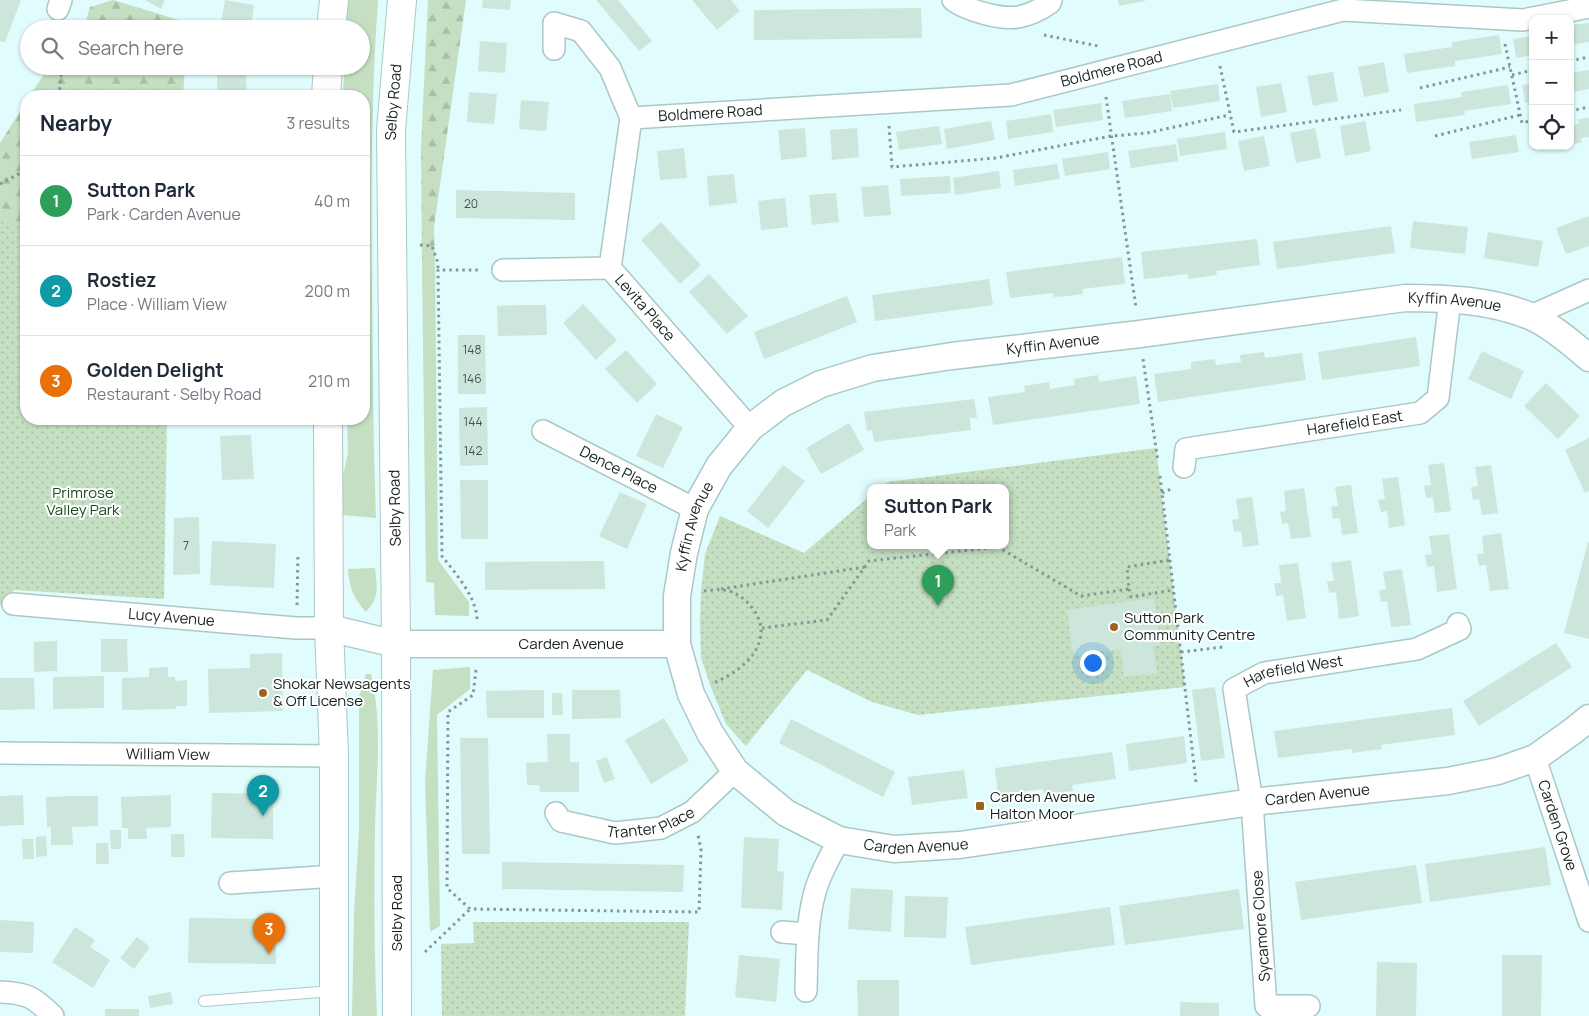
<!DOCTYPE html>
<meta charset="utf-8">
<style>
body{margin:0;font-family:Manrope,sans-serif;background:#f6f6f7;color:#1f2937}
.controls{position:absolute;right:15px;top:15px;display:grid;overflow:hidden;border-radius:10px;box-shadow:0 1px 4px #0004}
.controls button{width:45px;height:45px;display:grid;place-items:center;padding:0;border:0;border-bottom:1px solid #e0e1e3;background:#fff;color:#1f2937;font:25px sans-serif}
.you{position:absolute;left:1092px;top:662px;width:18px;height:18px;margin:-12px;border:4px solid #fff;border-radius:50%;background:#1a73e8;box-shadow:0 0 0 8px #1a73e833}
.badge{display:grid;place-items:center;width:32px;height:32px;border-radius:50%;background:#7c3aed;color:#fff;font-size:16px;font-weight:700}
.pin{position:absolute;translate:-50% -41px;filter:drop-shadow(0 1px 2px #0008)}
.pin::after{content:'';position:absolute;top:26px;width:18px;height:15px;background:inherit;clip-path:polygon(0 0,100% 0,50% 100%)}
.popup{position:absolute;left:867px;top:484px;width:142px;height:65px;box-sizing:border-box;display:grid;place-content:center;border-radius:10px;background:#fff;filter:drop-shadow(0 1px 4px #0005);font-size:16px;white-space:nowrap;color:#747a83}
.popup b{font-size:19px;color:#1f2937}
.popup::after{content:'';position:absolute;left:50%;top:100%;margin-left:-10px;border:10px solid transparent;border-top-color:#fff}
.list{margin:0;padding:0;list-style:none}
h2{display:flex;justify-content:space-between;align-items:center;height:65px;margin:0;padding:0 20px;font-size:21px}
h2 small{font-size:16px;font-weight:400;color:#747a83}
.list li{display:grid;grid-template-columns:32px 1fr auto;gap:15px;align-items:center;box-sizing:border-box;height:90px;padding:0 20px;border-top:1px solid #e0e1e3}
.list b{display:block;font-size:19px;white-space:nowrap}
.list p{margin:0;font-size:16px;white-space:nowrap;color:#747a83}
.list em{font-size:16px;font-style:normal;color:#747a83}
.icon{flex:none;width:28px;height:28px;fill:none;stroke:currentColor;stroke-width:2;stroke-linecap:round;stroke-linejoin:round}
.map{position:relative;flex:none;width:1589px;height:1016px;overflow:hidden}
.search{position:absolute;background:#fff;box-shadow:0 1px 4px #0004;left:20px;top:20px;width:350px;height:55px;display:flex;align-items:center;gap:12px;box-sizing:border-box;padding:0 18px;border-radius:28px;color:#747a83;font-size:19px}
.panel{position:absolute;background:#fff;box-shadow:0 1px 4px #0004;left:20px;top:90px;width:350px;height:335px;border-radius:20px}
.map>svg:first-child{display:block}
</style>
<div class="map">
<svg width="1589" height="1016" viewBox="0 0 1589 1016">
<defs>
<pattern id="forest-firs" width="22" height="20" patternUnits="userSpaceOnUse" patternTransform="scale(1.25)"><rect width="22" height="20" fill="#c4dfc2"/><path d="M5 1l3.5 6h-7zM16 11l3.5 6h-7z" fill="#a8bfa6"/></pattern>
<pattern id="park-dots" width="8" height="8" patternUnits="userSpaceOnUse" patternTransform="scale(1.25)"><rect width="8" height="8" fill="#c4dfc2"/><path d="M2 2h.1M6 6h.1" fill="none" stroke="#a8bfa6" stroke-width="1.8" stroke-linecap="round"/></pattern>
</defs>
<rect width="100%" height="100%" fill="#e0fcfc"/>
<path fill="#c4dfc2" d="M348 0H378C371 98 371 197 372 295 373 370 373 444 376 518L343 515 342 480 348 453 347 419H364V96H343L344 66H361V29H346Z
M422 264H435L438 560 469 602V616L435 615 434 583 426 582Z
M375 568C377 588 380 596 366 612 354 599 349 587 348 569Z
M470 667V689L437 715 440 926 430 932 425 782 433 670Z
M366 674H371C383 724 376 778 375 829 374 892 374 954 377 1016H352L354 913 359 830V697Z"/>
<path fill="url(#forest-firs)" d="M113 0 189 23V29H81L86 21 90 7Z
M428 0H466L434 227 435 264H422L421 147Z
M49 66H185L183 96H30Z
M26 102V301L0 266V143Z"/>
<path fill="url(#park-dots)" d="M0 222 26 226V419H167L164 599 14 590 0 606Z
M1156 448 1185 687 918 715 872 702 807 670 746 746 726 724 710 685 701 657 700 621 701 592 705 554 720 516 804 553 870 496V545H1006V487H881L888 482Z
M473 922H689L685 1016H442L441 944 474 943Z"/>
<path fill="#cde6dc" d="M0 0H21L5 42 0 41Z
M145 0H165L161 9Z
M225 0 254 5 251 29H220Z
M483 0H511L510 10 482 8Z
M596 0H618L652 41 639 51Z
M692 0H731L740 11 717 30Z
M1118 0H1145V1L1119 6Z
M921 8 922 38 754 40V10Z
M1589 23V42L1570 45V25Z
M1499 35 1502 54 1455 61V66L1407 73 1404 54 1452 47V42Z
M1533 36V55L1516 58 1513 39Z
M480 41 507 43 505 73 478 71Z
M1384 62 1389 92 1364 97 1358 67Z
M1589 70V89L1572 92 1573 96H1570V73Z
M1333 72 1338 101 1313 106 1307 76Z
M217 73H246L247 96H217Z
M1281 83 1287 112 1261 117 1256 87Z
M1533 83V102L1525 103 1522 85Z
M1218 84 1220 101 1173 108 1170 91Z
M1508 85 1511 104 1464 111 1465 115 1416 122 1414 104 1462 97 1461 92Z
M469 92 497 94 494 124 467 122Z
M1170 94 1172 111 1125 118 1122 101Z
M521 100 549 102 546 131 519 129Z
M1101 103 1103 120 1056 127 1053 110Z
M1051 114 1053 132 1008 139 1006 121Z
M1589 118V137L1581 138 1582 143 1570 144V126L1579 124 1578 119Z
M991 121 995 140 947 149 944 129Z
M1365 121 1371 151 1345 156 1340 126Z
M939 126 942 144 899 150 896 132Z
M805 128 807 157 781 160 778 130Z
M857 128 859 157 832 160 830 130Z
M1315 128 1321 158 1296 163 1290 133Z
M1225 132 1227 149 1180 156 1177 139Z
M1516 135 1519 152 1472 159 1469 142Z
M1264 136 1270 166 1244 171 1238 141Z
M1176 144 1178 161 1131 168 1128 151Z
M1533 146H1550V147L1534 150Z
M684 148 687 178 660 180 657 151Z
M1108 152 1110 169 1065 176 1062 159Z
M1057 164 1060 179 1015 186 1013 170Z
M999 171 1001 188 955 195 953 178Z
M734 174 737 203 709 206 707 176Z
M950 176 951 193 901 196 900 179Z
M888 185 891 215 864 217 861 187Z
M456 190 575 193V220L456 218Z
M836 193 839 222 812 225 809 195Z
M785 198 788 227 761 230 758 201Z
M1589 216V246L1566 254 1556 228Z
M1413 221 1468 227 1465 254 1410 248Z
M661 222 701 265 680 284 641 240Z
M1391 226 1395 253 1277 269 1273 242Z
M1488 232 1543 241 1538 267 1484 258Z
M1257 239 1260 265 1216 271 1217 275 1188 279V274L1144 279 1141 252Z
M1122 257 1125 284 1082 289 1083 294 1068 296 1054 297 1053 293 1010 298 1006 272Z
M709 274 748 316 727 334 689 292Z
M989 279 993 305 875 321 872 295Z
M847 296 857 322 764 359 754 332Z
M583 304 617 340 596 360 563 323Z
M522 305H546L547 335 498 336 497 306Z
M458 335H485L486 394H458Z
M1416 337 1420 366 1322 380 1318 352Z
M626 350 657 384 637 403 605 369Z
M1482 351 1524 371 1511 399 1468 379Z
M1264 352 1265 358 1302 353 1306 380 1158 402 1154 374 1191 369V362L1215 359 1216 365 1241 362 1240 355Z
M1098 375 1099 382 1136 376 1140 404 993 425 988 397 1025 392 1024 386 1049 382 1050 389 1075 385 1074 379Z
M1546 383 1580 416 1558 439 1524 406Z
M974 399 977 418H970L971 430 874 442 872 430 867 431 864 412Z
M487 407 488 465 460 466 459 408Z
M656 414 683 427 663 468 636 456Z
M221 419H251V421L222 423Z
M849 423 864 450 821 474 806 448Z
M251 435 254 479 222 480 220 436Z
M1589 438V491L1585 493 1565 450Z
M1444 463 1451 511 1435 513 1433 497 1426 498 1424 486 1431 485 1428 465Z
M783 465 805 481 768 528 747 511Z
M1491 465 1498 513 1482 515 1479 499 1473 500 1471 487 1478 486 1475 467Z
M1398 477 1405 525 1389 528 1387 511 1381 512 1378 500 1385 499 1382 479Z
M460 480H488V539H461Z
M1351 485 1358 533 1342 535 1340 518 1333 519 1331 507 1338 506 1335 487Z
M1304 488 1311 537 1291 539 1288 523 1282 524 1280 512 1286 511 1284 491Z
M620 492 647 504 627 549 599 536Z
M1252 497 1259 545 1243 547 1241 531 1234 532 1232 520 1239 519 1236 499Z
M199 517 200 574 173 575 174 518Z
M1501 533 1509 589 1490 591 1486 565 1479 566 1477 554H1484L1482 536Z
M1449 534 1457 589 1437 592 1434 566 1427 567 1425 555 1432 554 1429 536Z
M212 541 276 544 274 588 210 585Z
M1588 542H1589V639L1564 633Z
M1351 560 1359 616 1339 619 1336 592 1329 593 1327 581H1334L1331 563Z
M604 561 605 589 485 590V562Z
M1298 563 1306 618 1287 621 1283 595 1276 596 1274 583H1281L1279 565Z
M1402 569 1411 625 1391 627 1387 601 1381 602 1379 590 1386 589 1383 572Z
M1154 598 1160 645H1153L1157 673 1124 677 1121 649 1073 655 1067 610Z
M101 639H127L128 672H101Z
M57 641V671L34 672V642Z
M1556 643 1572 667 1479 726 1463 701Z
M282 653 283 711 209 713 208 669 250 668V654Z
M168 667V677H175V681L187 680V706H176V709L122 710V678L149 677V668Z
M104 676V708L53 709V677Z
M0 678H34L35 709 0 710Z
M1215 687 1225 758 1201 761 1192 690Z
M544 690V718H487L486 691Z
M572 690H620L621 718 572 719Z
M552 693H562L563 715H552Z
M1452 708 1455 735 1381 745 1382 749 1352 753V749L1278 758 1274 731Z
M664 718 689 761 651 784 625 740Z
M791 719 895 772 883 797 779 743Z
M547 734H570V762H579V792H540L539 785H527L526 763 548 762Z
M1184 736 1187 763 1129 771 1126 744Z
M460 738H488L490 854H462Z
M1112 752 1116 779 1072 785 1073 791 1044 794 1043 789 998 795 995 768Z
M607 757 615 779 604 783 596 761Z
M964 770 968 798 912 805 908 777Z
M212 793 273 794V839L211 838Z
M23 795 24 825 0 826V796Z
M171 795V827L146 828 147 839H128V828H122L121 797Z
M72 796H98V826L72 827 73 845H51V827H47L46 797Z
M110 830H121V849H111Z
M171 834H184L185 857H171Z
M46 836 47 856 36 857V837Z
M744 837 779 839 777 871 784 872 782 910 741 908Z
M22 839H33L34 859H23Z
M96 843H108L109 864H96Z
M1545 847 1551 885 1430 902 1425 864Z
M502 862 684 865 683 892 502 889Z
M1416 865 1422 903 1301 920 1295 882Z
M851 888 893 890 891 932 848 929Z
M1239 889 1244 929 1125 945 1119 906Z
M905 896 948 897 946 938 904 937Z
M1110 907 1115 945 971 965 965 927Z
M189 918 276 919V964L188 963Z
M0 920 34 922 33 953 0 952Z
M75 927 95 940 90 947 110 960 93 988 52 962Z
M137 937 150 947 134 969 120 958Z
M739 955 780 959 776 1002 735 997Z
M1502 955H1542L1541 1016H1502Z
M1377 962 1417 963 1416 1016H1376Z
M857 980H899V1016H858Z
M171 992 173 1004 150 1008 148 996Z
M1180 1002 1219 1003V1016H1180Z
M105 1009H139V1016H105Z"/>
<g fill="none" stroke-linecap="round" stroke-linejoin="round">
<g stroke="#acc7c7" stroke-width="12">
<path id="service" d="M204 1001 333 991"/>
</g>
<g stroke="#acc7c7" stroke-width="24">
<g id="minor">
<path d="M953 0C966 10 1001 20 1018 17 1030 15 1040 10 1050 3L1051 0"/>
<path d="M58 9 61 0"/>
<path d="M554 49V23L581 31 610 68 631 118"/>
<path id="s1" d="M610 268 631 118 1011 95 1343 10 1523 20 1589 7"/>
<path id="s2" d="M503 270 610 268 750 428"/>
<path d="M1531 316 1589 290"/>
<path id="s3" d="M543 431 695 509"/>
<path id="s4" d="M1184 467 1186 449 1420 413 1438 398 1450 299"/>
<path id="s5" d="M13 604 296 628H329"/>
<path id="s6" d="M0 753 334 756"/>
<path id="s7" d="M1535 758 1589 921"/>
<path id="s8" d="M556 813 561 821 615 833 661 828 692 812 735 771"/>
<path d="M230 883 335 876"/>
<path d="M782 932 808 934"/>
<path d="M806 991C807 958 806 924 815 892 820 873 830 857 839 840"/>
<path d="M0 992C27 993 34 997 53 1016"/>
<path id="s9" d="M1309 1006H1266L1252 802 1234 689 1264 673 1417 649 1460 629 1458 624"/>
</g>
</g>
<g stroke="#acc7c7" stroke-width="29">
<g id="tertiary">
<path id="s10" d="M329 628 396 644H677L691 694 710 733 735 771 786 813 839 840 894 849 960 845 1252 802 1448 781 1498 771 1535 758 1573 731 1589 718"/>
<path id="s11" d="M677 644V596L684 553 695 509 719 466 750 428 783 403 821 384 873 368 952 356 1140 334 1405 298C1447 298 1491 300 1530 316 1549 324 1573 344 1589 358"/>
</g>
</g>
<g stroke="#acc7c7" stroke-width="30">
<g id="secondary">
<path d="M331 29 334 0"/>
<path d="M326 96 328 66"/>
<path d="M328 419 329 628 334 756V1016"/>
<path id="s12" d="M397 1016 396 644 391 130 402 0"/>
</g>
</g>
<path stroke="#839797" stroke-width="3" stroke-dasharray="2.5 4" stroke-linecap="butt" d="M1044 35 1098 46
M1505 44 1522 123 1533 120
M1570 61 1589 57
M1220 66 1234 132 1401 110
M1512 75 1533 70
M1420 88 1510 67
M59 96 62 66
M1106 97 1136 308
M1570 111 1589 107
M889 126 892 167 996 158 1111 136 1147 133 1229 115
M1435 136 1520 115
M0 184 26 170
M420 245 432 246 438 263V270
M1143 359 1158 462
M1160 476 1196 782
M1162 493 1173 488
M721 589 865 567
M1129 589 1131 597 1173 590
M704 591C714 590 725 588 734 593 751 601 765 621 760 639 755 661 733 674 714 683
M297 605 298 554
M477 619C476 596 455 573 442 556L438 270H480
M762 628 827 620 869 561 998 547 1081 596 1129 589 1127 567 1170 560
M1181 652 1223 647
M476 670 473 695 448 712 447 888 470 909 699 912 701 850 698 835
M425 952 470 909"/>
<use href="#service" stroke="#fff" stroke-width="10"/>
<use href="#minor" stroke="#fff" stroke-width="21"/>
<use href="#tertiary" stroke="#fff" stroke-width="26"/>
<use href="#secondary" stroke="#fff" stroke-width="28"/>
</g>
<g fill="#9b6220" stroke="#fff" stroke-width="2">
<circle cx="1114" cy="627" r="5"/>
<circle cx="263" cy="693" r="5"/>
<rect x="975" y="801" width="10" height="10" rx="2.5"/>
</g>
<g text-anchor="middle" stroke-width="4" stroke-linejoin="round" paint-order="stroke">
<g font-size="12" fill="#445250">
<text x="471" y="208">20</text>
<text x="472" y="354">148</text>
<text x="472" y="383">146</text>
<text x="473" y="426">144</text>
<text x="473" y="455">142</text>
<text x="186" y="550">7</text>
</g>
<g font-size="15" fill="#162121" stroke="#fff">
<text dy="5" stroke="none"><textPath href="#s1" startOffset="636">Boldmere Road</textPath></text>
<text dy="5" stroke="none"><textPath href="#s12" startOffset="914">Selby Road</textPath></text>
<text dy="5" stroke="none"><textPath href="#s1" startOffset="231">Boldmere Road</textPath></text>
<text dy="5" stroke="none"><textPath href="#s11" startOffset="960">Kyffin Avenue</textPath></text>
<text dy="5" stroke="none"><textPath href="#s2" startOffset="160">Levita Place</textPath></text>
<text dy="5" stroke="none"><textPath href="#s11" startOffset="555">Kyffin Avenue</textPath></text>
<text dy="5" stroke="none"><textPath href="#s4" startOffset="189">Harefield East</textPath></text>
<text dy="5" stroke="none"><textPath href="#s3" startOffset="85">Dence Place</textPath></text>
<text transform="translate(395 508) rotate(-91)" y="5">Selby Road</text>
<text dy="5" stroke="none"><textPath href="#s11" startOffset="120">Kyffin Avenue</textPath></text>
<text dy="5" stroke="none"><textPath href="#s5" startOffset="159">Lucy Avenue</textPath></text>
<text dy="5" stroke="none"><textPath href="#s10" startOffset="244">Carden Avenue</textPath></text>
<text dy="5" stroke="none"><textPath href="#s9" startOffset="425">Harefield West</textPath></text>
<text dy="5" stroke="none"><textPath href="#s6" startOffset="168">William View</textPath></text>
<text dy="5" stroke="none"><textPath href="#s10" startOffset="1099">Carden Avenue</textPath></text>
<text dy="5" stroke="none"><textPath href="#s8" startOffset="102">Tranter Place</textPath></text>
<text dy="5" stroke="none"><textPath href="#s7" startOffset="71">Carden Grove</textPath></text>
<text dy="5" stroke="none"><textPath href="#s10" startOffset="694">Carden Avenue</textPath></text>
<text transform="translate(397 913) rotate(-90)" y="5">Selby Road</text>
<text transform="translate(1261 926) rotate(-94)" y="5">Sycamore Close</text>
</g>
<g font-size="15" fill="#1e481e" stroke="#fff">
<text x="83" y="498">Primrose<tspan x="83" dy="17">Valley Park</tspan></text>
</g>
<g font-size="15" fill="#162121" stroke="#fff" text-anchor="start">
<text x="1124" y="623">Sutton Park<tspan x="1124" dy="17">Community Centre</tspan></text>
<text x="273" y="689">Shokar Newsagents<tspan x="273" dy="17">&amp; Off License</tspan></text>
<text x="990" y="802">Carden Avenue<tspan x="990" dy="17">Halton Moor</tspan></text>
</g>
</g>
</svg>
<div class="controls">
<button>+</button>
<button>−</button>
<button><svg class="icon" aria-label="locate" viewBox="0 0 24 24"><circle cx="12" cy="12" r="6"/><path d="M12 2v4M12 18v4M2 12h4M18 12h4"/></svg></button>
</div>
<div class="you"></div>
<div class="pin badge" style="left:938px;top:606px;background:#2e9e5b">1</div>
<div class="popup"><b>Sutton Park</b>Park</div>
<div class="pin badge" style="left:263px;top:816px;background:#0f9aa8">2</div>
<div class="pin badge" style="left:269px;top:954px;background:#e8710a">3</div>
<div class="search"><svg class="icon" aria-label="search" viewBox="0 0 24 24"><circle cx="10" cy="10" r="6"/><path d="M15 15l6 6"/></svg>Search here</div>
<section class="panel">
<h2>Nearby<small>3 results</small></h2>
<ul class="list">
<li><span class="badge" style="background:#2e9e5b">1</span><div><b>Sutton Park</b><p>Park · Carden Avenue</p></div><em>40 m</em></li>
<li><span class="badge" style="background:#0f9aa8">2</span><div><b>Rostiez</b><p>Place · William View</p></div><em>200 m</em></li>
<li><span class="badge" style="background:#e8710a">3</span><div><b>Golden Delight</b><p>Restaurant · Selby Road</p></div><em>210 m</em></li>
</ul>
</section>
</div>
